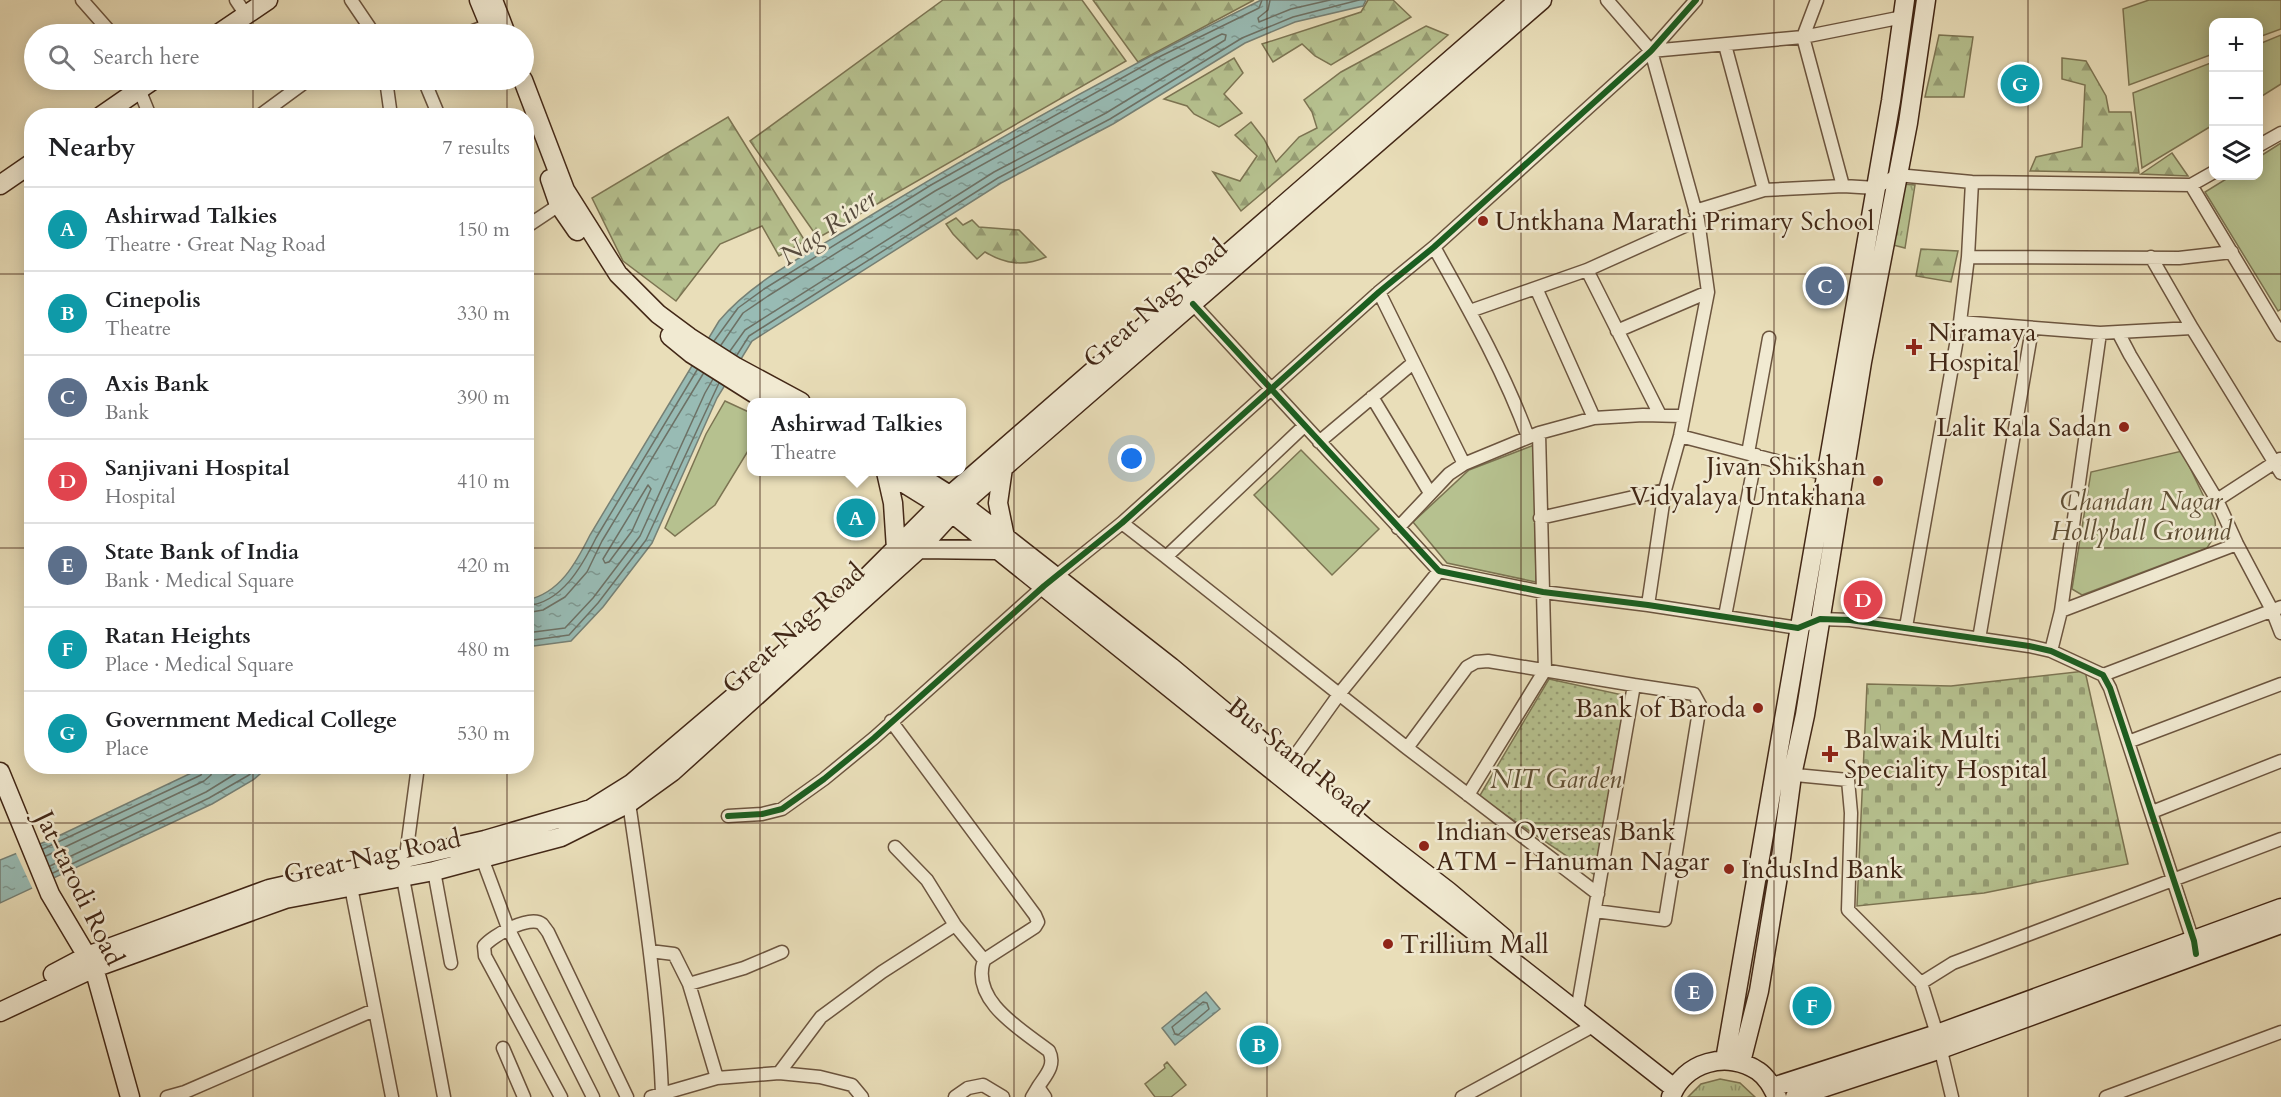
<!DOCTYPE html>
<meta charset="utf-8">
<style>
body{margin:0;font-family:Cardo,serif;background:#f2f2f2;color:#202124}
.controls{position:absolute;right:18px;top:18px;display:grid;overflow:hidden;border-radius:12px;box-shadow:0 3px 15px #0003}
.controls button{width:54px;height:54px;display:grid;place-items:center;padding:0;border:0;border-bottom:2px solid #e0e0e0;background:#fff;color:#202124;font:30px sans-serif}
.you{position:absolute;left:1132px;top:459px;width:21px;height:21px;margin:-15px;border:4px solid #fff;border-radius:50%;background:#1a73e8;box-shadow:0 0 0 9px #1a73e833}
.badge{display:grid;place-items:center;width:39px;height:39px;border-radius:50%;background:#d93025;color:#fff;font-size:20px;font-weight:700}
.pin{position:absolute;translate:-50% -50%;border:3px solid #fff;box-shadow:0 2px 6px #0006}
.popup{position:absolute;left:747px;top:398px;width:219px;height:78px;box-sizing:border-box;display:grid;place-content:center;border-radius:12px;background:#fff;filter:drop-shadow(0 2px 4px #0005);font-size:20px;white-space:nowrap;color:#757577}
.popup b{font-size:22px;color:#202124}
.popup::after{content:'';position:absolute;left:50%;top:100%;margin-left:-12px;border:12px solid transparent;border-top-color:#fff}
.list{margin:0;padding:0;list-style:none}
h2{display:flex;justify-content:space-between;align-items:center;height:78px;margin:0;padding:0 24px;font-size:26px}
h2 small{font-size:20px;font-weight:400;color:#757577}
.list li{display:grid;grid-template-columns:39px 1fr auto;gap:18px;align-items:center;box-sizing:border-box;height:84px;padding:0 24px;border-top:2px solid #e0e0e0}
.list b{display:block;font-size:22px;white-space:nowrap}
.list p{margin:0;font-size:20px;white-space:nowrap;color:#757577}
.list em{font-size:20px;font-style:normal;color:#757577}
.icon{flex:none;width:33px;height:33px;fill:none;stroke:currentColor;stroke-width:2;stroke-linecap:round;stroke-linejoin:round}
.map{position:relative;flex:none;width:2281px;height:1097px;overflow:hidden}
.search{position:absolute;background:#fff;box-shadow:0 3px 15px #0003;left:24px;top:24px;width:510px;height:66px;display:flex;align-items:center;gap:15px;box-sizing:border-box;padding:0 21px;border-radius:33px;color:#757577;font-size:22px}
.panel{position:absolute;background:#fff;box-shadow:0 3px 15px #0003;left:24px;top:108px;width:510px;height:666px;border-radius:24px}
.map>svg:first-child{display:block}
</style>
<div class="map">
<svg width="2281" height="1097" viewBox="0 0 2281 1097">
<defs>
<pattern id="grass-tufts" width="24" height="20" patternUnits="userSpaceOnUse" patternTransform="scale(1.5)"><rect width="24" height="20" fill="#b6c18f"/><path d="M3 7l-1-3M5 7V3M7 7l1-3M15 17l-1-3M17 17v-4M19 17l1-3" fill="none" stroke="#969d74"/></pattern>
<pattern id="forest-firs" width="22" height="20" patternUnits="userSpaceOnUse" patternTransform="scale(1.5)"><rect width="22" height="20" fill="#b6c18f"/><path d="M5 1l3.5 6h-7zM16 11l3.5 6h-7z" fill="#969d74"/></pattern>
<pattern id="cemetery-stones" width="16" height="16" patternUnits="userSpaceOnUse" patternTransform="scale(1.5)"><rect width="16" height="16" fill="#b6c18f"/><path d="M2 7V4a2 2 0 0 1 4 0v3zM10 15v-3a2 2 0 0 1 4 0v3z" fill="#969d74"/></pattern>
<pattern id="garden-dots" width="8" height="8" patternUnits="userSpaceOnUse" patternTransform="scale(1.5)"><rect width="8" height="8" fill="#b6c18f"/><path d="M2 2h.1M6 6h.1" fill="none" stroke="#969d74" stroke-width="1.8" stroke-linecap="round"/></pattern>
<pattern id="water-ripples" width="26" height="14" patternUnits="userSpaceOnUse" patternTransform="scale(1.5)"><rect width="26" height="14" fill="#98bbb4"/><path d="M2 4q2-2 4 0t4 0M15 11q2-2 4 0t4 0" fill="none" stroke="#7e9891"/></pattern>
</defs>
<rect width="100%" height="100%" fill="#e9deb9"/>
<filter id="stains"><feTurbulence type="fractalNoise" baseFrequency=".00333" numOctaves="4"/><feColorMatrix values="0 0 0 0 .2 0 0 0 0 .09 0 0 0 0 .02 0 0 0 .5 -.17"/></filter>
<radialGradient id="worn" r=".72"><stop offset=".6" stop-color="#630" stop-opacity="0"/><stop offset="1" stop-color="#630" stop-opacity=".3"/></radialGradient>
<path fill="url(#grass-tufts)" stroke="#7c7452" stroke-width="1.5" d="M1902 184 1915 185 1905 248 1893 245Z
M1720 1079 1740 1083 1755 1097H1688L1701 1084Z"/>
<path fill="url(#forest-firs)" stroke="#7c7452" stroke-width="1.5" d="M943 0H1082L1126 61 818 238 750 141Z
M1093 0H1254L1138 62Z
M1368 0H1393L1411 17 1331 65 1315 56 1302 44 1273 62 1262 44 1361 12Z
M1426 26 1448 35 1241 211 1213 172 1240 181 1257 156 1235 135 1251 122 1264 139 1276 162 1299 137 1317 128 1312 112 1304 100 1341 72Z
M1939 35 1973 37 1964 97H1925Z
M1234 58 1243 73 1224 94 1242 113 1219 127 1194 114 1187 106 1164 99Z
M2062 58 2086 61 2106 96 2109 112H2131L2139 173 2030 171 2036 157 2082 147 2085 85 2062 79Z
M728 117 805 241 779 256 762 226 720 244 676 301 623 261 592 198Z
M2172 153 2188 176 2141 174Z
M956 218 963 225 972 220 979 227 1019 230 1046 257C1024 267 1005 264 985 252L977 259 953 234 946 224Z
M1921 249 1958 251 1951 282 1916 276Z"/>
<path fill="url(#cemetery-stones)" stroke="#7c7452" stroke-width="1.5" d="M2085 671 2128 864 1984 893 1857 906 1867 684 1951 686Z"/>
<path fill="#b6c18f" stroke="#7c7452" stroke-width="1.5" d="M2149 0H2281V29L2259 37 2258 22H2214L2213 54 2129 85 2123 9Z
M2281 35V84L2259 98V44Z
M2213 62V125L2142 168 2133 93Z
M2281 143V309L2278 311 2205 192 2231 176H2258L2259 157Z
M725 401 751 413V446L715 505 675 536 665 528 706 434Z
M1534 445 1536 582 1447 563 1413 522 1469 470Z
M1301 450 1379 529 1332 575 1254 495Z
M2182 451 2215 520 2216 534 2207 548 2082 595 2072 589 2091 472Z
M1167 1062 1186 1085 1171 1097H1155L1145 1084 1165 1068 1164 1065Z"/>
<path fill="url(#garden-dots)" stroke="#7c7452" stroke-width="1.5" d="M1549 679 1632 697 1595 875 1479 797Z"/>
<path fill="url(#water-ripples)" stroke="#768075" stroke-width="1.5" d="M1261 0H1366L1363 6 1295 22 1245 43 1113 124 1001 183 752 341 717 398 652 543 603 607 571 641 527 647V600C560 593 576 563 590 535L719 321C754 279 813 251 860 222 990 142 1124 67 1261 0Z
M204 767H268L253 780 212 804 0 903V860L52 839Z
M1206 992 1220 1009 1175 1045 1162 1028Z"/>
<path fill="#e9deb9" d="M38 841 56 881 34 892 15 851Z"/>
<g fill="none" stroke-linecap="round" stroke-linejoin="round">
<path stroke="#6d7165" stroke-width="1.5" d="M1270 0 1268 10 1258 18 1259 22 1291 9 1330 0
M714 341 738 308 764 289 931 185 1161 56 1259 8 1262 0
M721 345 743 313 768 296 935 191 1165 63 1222 34 1226 35 1225 40 1106 113 994 172 745 330 730 351
M737 355 749 336 998 178 1110 119 1242 38 1293 17 1359 0
M648 485 651 489 632 531 609 562 605 563 603 559Z
M526 606C562 603 582 566 596 538L697 370
M526 613 543 610 565 597 587 572 602 541 703 374
M526 633 565 628 593 598 640 536 705 393 713 379
M526 641 569 635 598 603 646 540 719 383
M43 849 201 775 205 766
M46 856 204 781 211 775 212 766
M50 866 206 792 248 766
M53 873 209 798 249 775 259 766
M1203 1002 1207 1003 1209 1009 1178 1035 1175 1034 1172 1027Z"/>
<g stroke="#6c553f" stroke-width="15">
<path id="street" d="M82 0 112 34
M236 0 246 15
M351 0 372 31 378 34
M1607 0 1651 51 1698 220 1708 292 1680 436 1665 490 1648 605
M1817 0 1803 37 1843 186
M465 34 494 23
M1725 45 1764 190
M1651 51 1803 37 1903 17
M386 80 391 116
M424 80 439 116
M139 89 150 116
M259 116 308 80
M2258 146 2281 133
M2191 185 2281 335
M1695 211 1764 190 1843 186 1876 188 1897 175 1972 182 2191 185 2214 172
M526 227 559 205
M1434 247C1468 308 1504 371 1528 437
M1968 257 2179 258 2232 252
M1587 270 1660 415
M1536 288 1594 418
M1379 292 1464 464
M1193 304 1439 571 1543 592 1648 605 1798 628 1820 619 1850 620 2029 646 2051 651 2103 675 2110 688 2128 742 2195 947
M1470 311 1587 270 1698 220
M1960 322 2100 333 2118 332 2130 355 2217 500 2237 544 2272 610 2281 633
M2192 328 2281 473
M1617 331 1708 292
M2118 332 2192 328 2151 257
M1372 397 1430 493
M1680 436 1826 474
M1319 442 1413 363
M1748 453 1769 338
M2217 500 2280 459
M1540 518 1665 490
M1122 523 1166 557 1304 426
M1398 528 1449 474 1464 464 1539 433 1594 418 1643 415 1682 416
M1166 557 1407 748 1598 894
M2061 611 2100 333
M1725 616 1756 455
M1906 627 1960 322 1968 257 1972 182
M1979 639 2032 329
M2051 651 2061 611 2237 544
M2103 675 2281 607
M891 721 1035 915 1038 922 1035 927 984 960C970 1001 1022 1030 1049 1051 1056 1065 1046 1075 1038 1087
M2128 742 2281 684
M1407 748 1467 667 1476 662 1488 661 1634 685 1577 1011
M418 766 403 878 444 1097
M1287 767 1340 693 1439 571
M1785 774 1848 780 1851 813 1848 910 1921 983
M1468 795 1545 670 1539 433
M629 803C643 899 658 995 662 1093L664 1097
M2152 812 2281 761
M728 816 762 814 782 809 824 779 874 738 1044 586 1122 523 1379 292 1434 247 1651 51 1696 0
M895 847 927 880 955 925 984 960
M482 858 508 928 593 1097
M434 871 451 963
M351 887 392 1097
M1595 911 1665 920 1700 705 1694 694 1634 685
M650 951 674 954 689 984 717 1078
M689 984 744 968 782 952
M503 1048 524 1097
M779 1073 821 1017 882 972 955 925
M167 1097 185 1092 374 1010
M561 1097 485 956 484 946C492 936 530 914 542 924 543 925 547 931 548 932L627 1097
M651 1097 717 1078 779 1073 820 1077 852 1085 862 1097
M955 1097 968 1088 983 1085 1003 1097
M1032 1097 1038 1087 1045 1097
M1462 1097 1595 1025
M1952 1097 1937 1034 1921 983 1953 963 2281 839
M2106 1097 2281 1032"/>
</g>
<g stroke="#422716" stroke-width="21">
<path id="secondary" d="M479 0 493 34
M493 0 506 34
M218 34 268 0
M523 80 565 190 618 274 658 314 689 337 736 367 801 402
M101 116 153 80
M550 179 559 205 577 231
M0 185 32 163
M670 336 692 354 768 402
M1003 468 998 503 1005 537
M886 472 952 513 1409 880 1674 1088
M886 472 893 503 896 549
M913 472 951 496 1005 537 1171 667 1237 722 1290 763 1366 828 1448 891 1504 938
M919 549 996 550
M0 772 50 894 94 968 130 1097
M53 974 87 956 269 889 485 840 591 809 631 784 784 654 857 587 939 505 1519 0
M0 1012 94 968 285 899 434 871 561 837 629 803 672 772 919 549 952 513 1003 468 1542 0
M1725 1060 1891 101 1905 0
M1741 1062 1759 991 1781 858 1792 775 1805 715 1862 362 1908 123 1926 0
M1773 1087 1937 1034 2281 908
M1671 1097C1683 1062 1728 1050 1758 1071 1767 1077 1772 1087 1777 1097
M1795 1097 1941 1049 2281 924"/>
</g>
<use href="#street" stroke="#f1ead2" stroke-width="12"/>
<use href="#secondary" stroke="#f1ead2" stroke-width="18"/>
<g stroke="#f1ead2" stroke-width="10">
<path id="cycleway" d="M1193 304 1439 571 1543 592 1648 605 1798 628 1820 619 1850 620 2029 646 2051 651 2103 675 2110 688 2194 941 2196 954
M728 816 762 814 782 809 824 779 874 738 1044 586 1122 523 1379 292 1434 247 1651 51 1696 0"/>
</g>
<use href="#cycleway" stroke="#1b5e20" stroke-width="6"/>
</g>
<path fill="none" stroke="#422716" stroke-width="1.5" stroke-opacity="0.55" d="M253 0V34M507 0V34M760 0V1097M1014 0V1097M1267 0V1097M1521 0V1097M1774 0V1097M2028 0V1097M253 80V116M507 80V116M0 274H32M526 274H2281M0 548H32M526 548H2281M253 766V1097M507 766V1097M0 823H2281"/>
<g fill="#8f2418" stroke="#f1ead2" stroke-width="2">
<circle cx="1483" cy="221" r="6"/>
<path d="M1911 338h6v6h6v6h-6v6h-6v-6h-6v-6h6z"/>
<circle cx="2124" cy="427" r="6"/>
<circle cx="1878" cy="481" r="6"/>
<circle cx="1758" cy="708" r="6"/>
<path d="M1827 745h6v6h6v6h-6v6h-6v-6h-6v-6h6z"/>
<circle cx="1424" cy="846" r="6"/>
<circle cx="1729" cy="869" r="6"/>
<circle cx="1388" cy="944" r="6"/>
</g>
<g text-anchor="middle" stroke-width="5" stroke-linejoin="round" paint-order="stroke">
<g font-size="26" fill="#422716" stroke="#f1ead2" text-anchor="start">
<text x="1495" y="230">Untkhana Marathi Primary School</text>
<text x="1928" y="341">Niramaya<tspan x="1928" dy="30">Hospital</tspan></text>
<text x="2112" y="436" text-anchor="end">Lalit Kala Sadan</text>
<text x="1866" y="475" text-anchor="end">Jivan Shikshan<tspan x="1866" dy="30">Vidyalaya Untakhana</tspan></text>
<text x="1746" y="717" text-anchor="end">Bank of Baroda</text>
<text x="1844" y="748">Balwaik Multi<tspan x="1844" dy="30">Speciality Hospital</tspan></text>
<text x="1436" y="840">Indian Overseas Bank<tspan x="1436" dy="30">ATM - Hanuman Nagar</tspan></text>
<text x="1741" y="878">IndusInd Bank</text>
<text x="1400" y="953">Trillium Mall</text>
</g>
<g font-size="26" fill="#422716" stroke="#f1ead2">
<text transform="translate(1155 303) rotate(-41)" y="9">Great Nag Road</text>
<text transform="translate(793 628) rotate(-42)" y="9">Great Nag Road</text>
<text transform="translate(1298 757) rotate(39)" y="9">Bus Stand Road</text>
<text transform="translate(372 856) rotate(-12)" y="9">Great Nag Road</text>
<text transform="translate(80 888) rotate(64)" y="9">Jat-tarodi Road</text>
</g>
<g font-size="26" font-style="italic" fill="#5f4e34" stroke="#f1ead2">
<text x="2141" y="510">Chandan Nagar<tspan x="2141" dy="30">Hollyball Ground</tspan></text>
<text x="1556" y="788">NIT Garden</text>
</g>
<g font-size="27" font-style="italic" fill="#584c3e" stroke="#f1ead2">
<text transform="translate(828 227) rotate(-35)" y="9">Nag River</text>
</g>
</g>
<rect width="100%" height="100%" filter="url(#stains)"/>
<rect width="100%" height="100%" fill="url(#worn)"/>
</svg>
<div class="controls">
<button>+</button>
<button>−</button>
<button><svg class="icon" aria-label="layers" viewBox="0 0 24 24"><path d="M12 4l9 5-9 5-9-5zM3 14l9 5 9-5"/></svg></button>
</div>
<div class="you"></div>
<div class="pin badge" style="left:856px;top:518px;background:#0f9aa8">A</div>
<div class="popup"><b>Ashirwad Talkies</b>Theatre</div>
<div class="pin badge" style="left:1259px;top:1045px;background:#0f9aa8">B</div>
<div class="pin badge" style="left:1825px;top:286px;background:#5c6f8a">C</div>
<div class="pin badge" style="left:1863px;top:600px;background:#e0444e">D</div>
<div class="pin badge" style="left:1694px;top:992px;background:#5c6f8a">E</div>
<div class="pin badge" style="left:1812px;top:1006px;background:#0f9aa8">F</div>
<div class="pin badge" style="left:2020px;top:84px;background:#0f9aa8">G</div>
<div class="search"><svg class="icon" aria-label="search" viewBox="0 0 24 24"><circle cx="10" cy="10" r="6"/><path d="M15 15l6 6"/></svg>Search here</div>
<section class="panel">
<h2>Nearby<small>7 results</small></h2>
<ul class="list">
<li><span class="badge" style="background:#0f9aa8">A</span><div><b>Ashirwad Talkies</b><p>Theatre · Great Nag Road</p></div><em>150 m</em></li>
<li><span class="badge" style="background:#0f9aa8">B</span><div><b>Cinepolis</b><p>Theatre</p></div><em>330 m</em></li>
<li><span class="badge" style="background:#5c6f8a">C</span><div><b>Axis Bank</b><p>Bank</p></div><em>390 m</em></li>
<li><span class="badge" style="background:#e0444e">D</span><div><b>Sanjivani Hospital</b><p>Hospital</p></div><em>410 m</em></li>
<li><span class="badge" style="background:#5c6f8a">E</span><div><b>State Bank of India</b><p>Bank · Medical Square</p></div><em>420 m</em></li>
<li><span class="badge" style="background:#0f9aa8">F</span><div><b>Ratan Heights</b><p>Place · Medical Square</p></div><em>480 m</em></li>
<li><span class="badge" style="background:#0f9aa8">G</span><div><b>Government Medical College</b><p>Place</p></div><em>530 m</em></li>
</ul>
</section>
</div>
